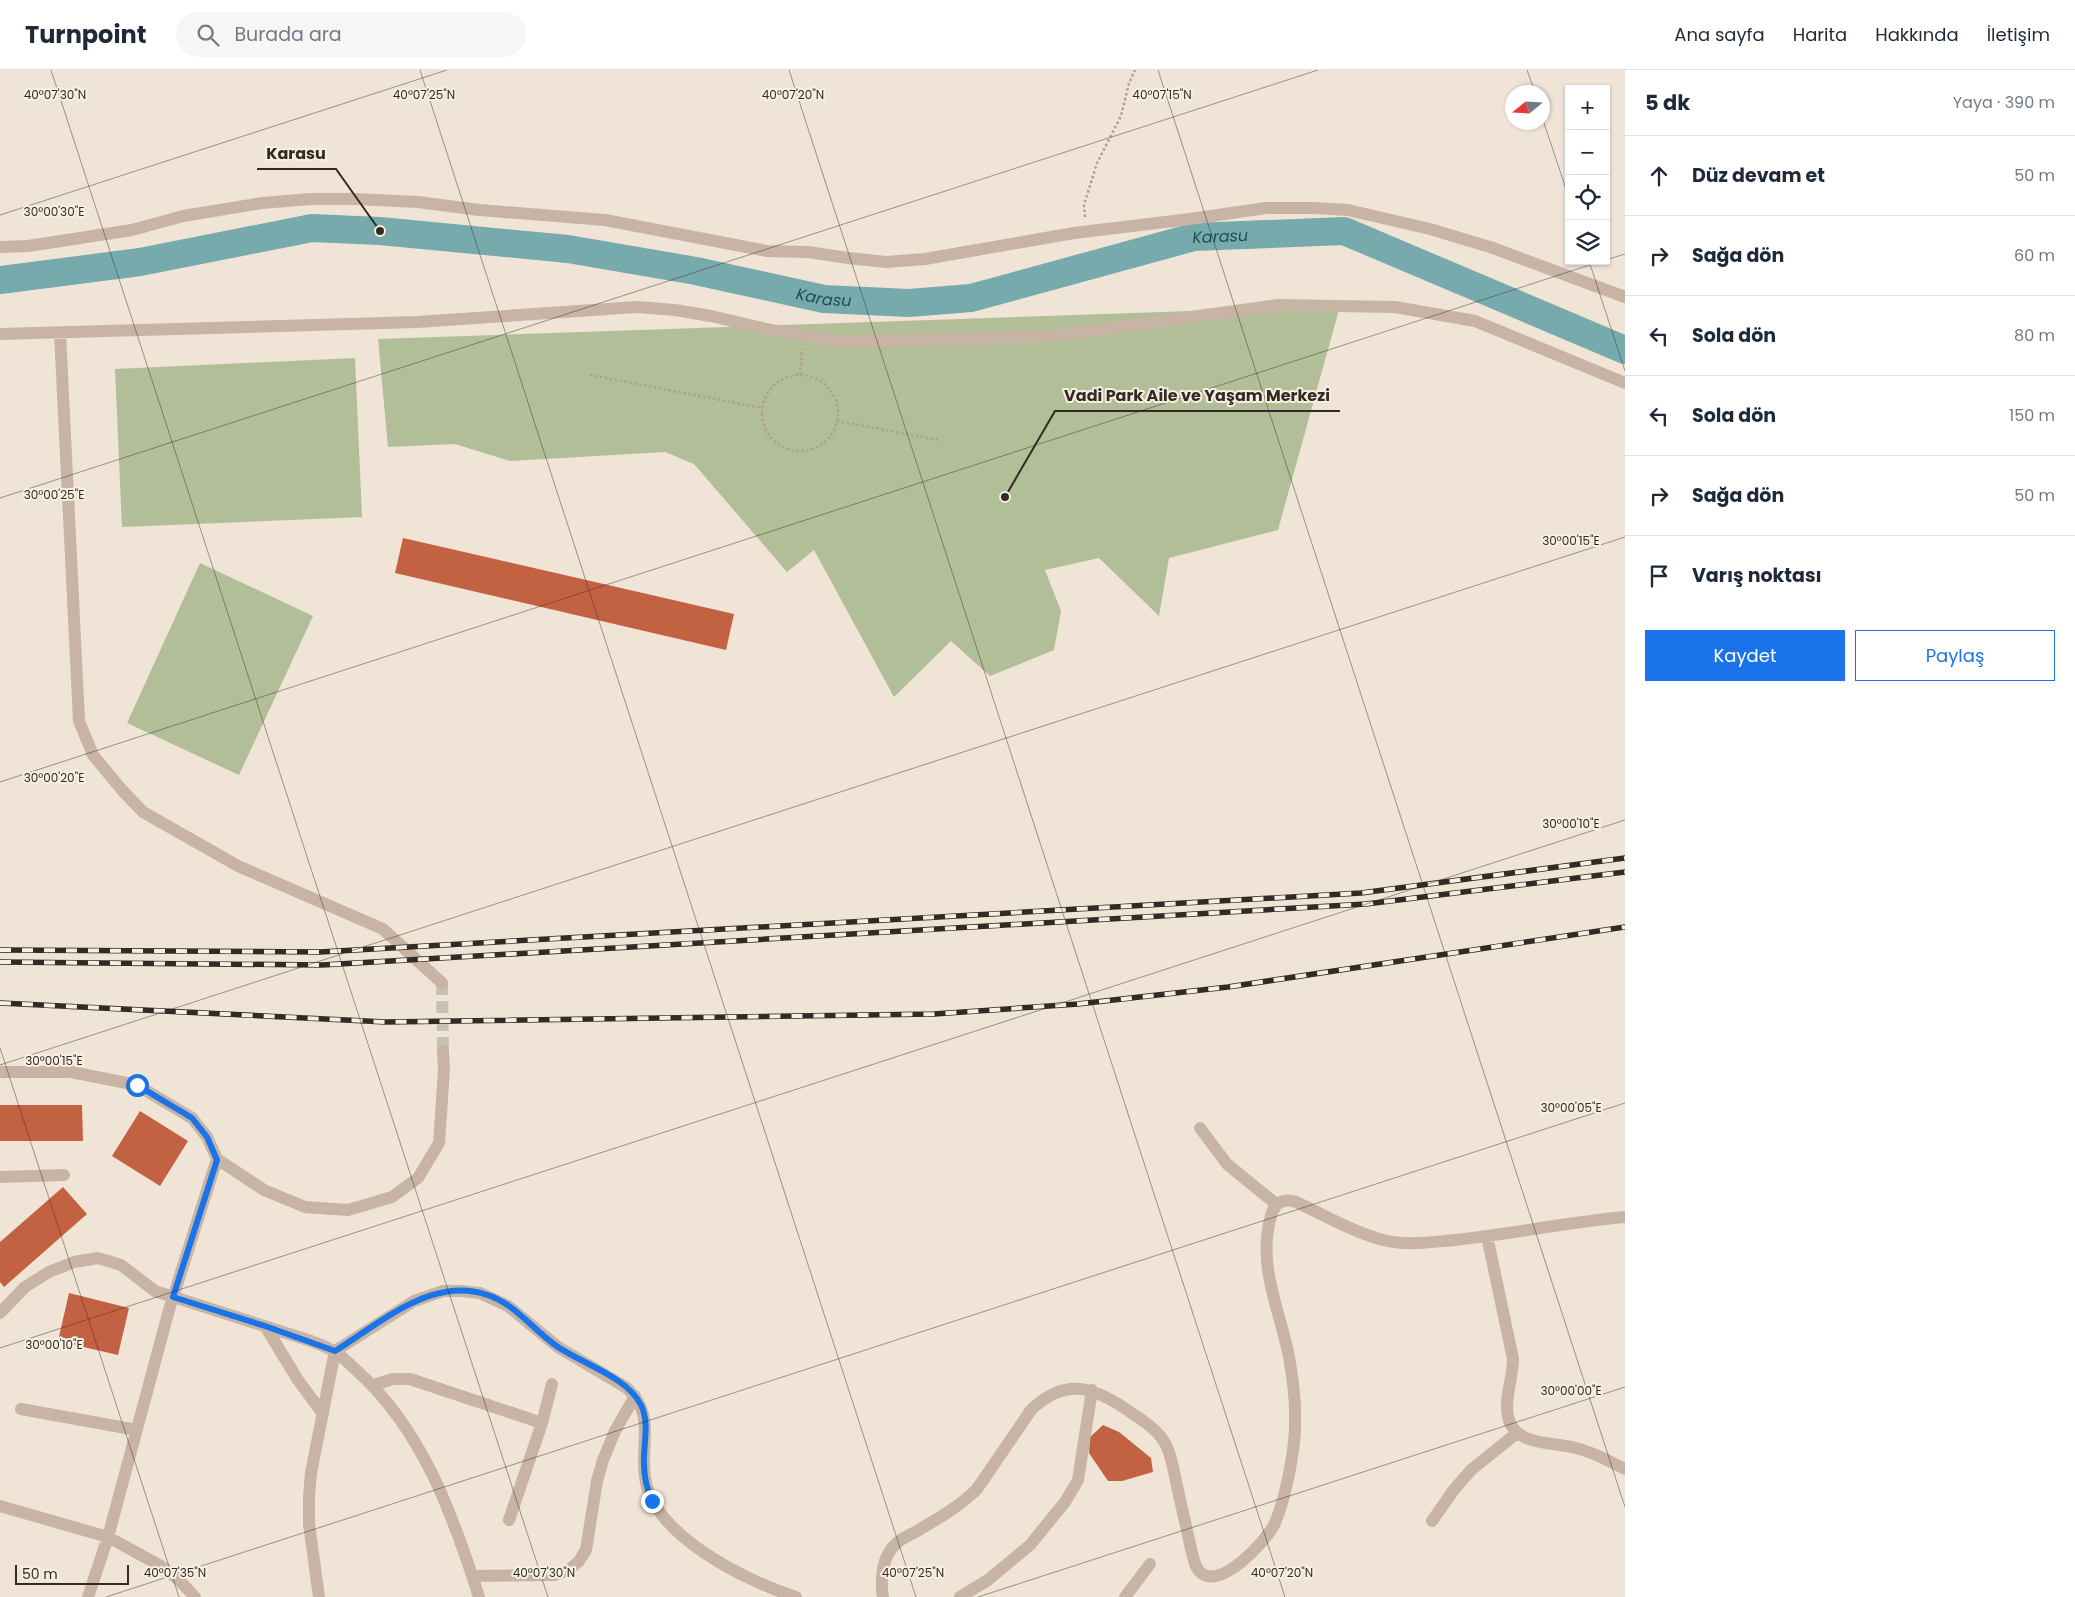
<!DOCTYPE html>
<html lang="tr">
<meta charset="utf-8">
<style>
body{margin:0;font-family:Poppins,sans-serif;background:#f6f6f7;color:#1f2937}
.controls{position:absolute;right:15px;top:15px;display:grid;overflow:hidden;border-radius:0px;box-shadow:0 1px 4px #0004}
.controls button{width:45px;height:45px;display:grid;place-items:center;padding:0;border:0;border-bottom:1px solid #e0e1e3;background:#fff;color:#1f2937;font:25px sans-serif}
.compass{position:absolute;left:1505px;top:15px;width:45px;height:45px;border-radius:50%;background:#fff;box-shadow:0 1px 4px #0004;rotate:252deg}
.scale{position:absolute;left:15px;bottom:12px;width:114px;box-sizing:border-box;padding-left:5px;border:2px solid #332a25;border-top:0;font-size:14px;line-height:18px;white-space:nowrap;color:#332a25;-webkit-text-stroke:4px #f8efe3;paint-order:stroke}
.stop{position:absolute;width:15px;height:15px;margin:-11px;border:4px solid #1a73e8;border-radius:50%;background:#fff}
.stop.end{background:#1a73e8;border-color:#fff;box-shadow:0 1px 5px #0008}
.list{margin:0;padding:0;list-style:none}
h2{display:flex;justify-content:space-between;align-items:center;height:65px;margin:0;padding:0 20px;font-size:21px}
h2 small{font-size:16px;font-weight:400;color:#747a83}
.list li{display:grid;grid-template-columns:32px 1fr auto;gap:15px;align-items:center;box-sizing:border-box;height:80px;padding:0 20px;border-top:1px solid #e0e1e3}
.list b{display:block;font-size:19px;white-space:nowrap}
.list em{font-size:16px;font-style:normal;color:#747a83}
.actions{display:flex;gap:10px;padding:15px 20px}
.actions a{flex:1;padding:11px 0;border:1px solid #1a73e8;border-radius:0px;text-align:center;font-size:18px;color:#1a73e8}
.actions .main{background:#1a73e8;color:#fff}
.icon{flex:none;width:28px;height:28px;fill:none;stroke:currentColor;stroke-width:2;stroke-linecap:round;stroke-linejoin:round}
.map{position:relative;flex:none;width:1625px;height:1527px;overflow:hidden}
header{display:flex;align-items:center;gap:30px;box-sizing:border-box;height:70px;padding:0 25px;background:#fff;border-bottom:1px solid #e0e1e3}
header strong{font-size:24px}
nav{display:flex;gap:28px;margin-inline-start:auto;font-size:18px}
.search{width:350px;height:45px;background:#f6f6f7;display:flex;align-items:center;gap:12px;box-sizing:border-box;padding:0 18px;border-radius:28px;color:#747a83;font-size:19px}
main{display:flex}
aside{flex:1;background:#fff}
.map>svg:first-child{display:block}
</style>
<header>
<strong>Turnpoint</strong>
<div class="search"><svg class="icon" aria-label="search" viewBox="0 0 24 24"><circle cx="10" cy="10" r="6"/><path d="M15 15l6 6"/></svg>Burada ara</div>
<nav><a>Ana sayfa</a><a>Harita</a><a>Hakkında</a><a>İletişim</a></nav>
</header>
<main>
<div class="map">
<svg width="1625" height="1527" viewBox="0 0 1625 1527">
<rect width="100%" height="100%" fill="#f0e4d7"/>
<path fill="#b1be98" d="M1340 236 1278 460 1169 488 1159 546 1099 488 1045 500 1061 541 1054 580 990 606 951 571 894 627 814 480 787 502 694 394 665 382 510 391 455 374 388 377 378 269Z
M355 288 362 447 122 457 115 299Z
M200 493 313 546 239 705 127 653Z"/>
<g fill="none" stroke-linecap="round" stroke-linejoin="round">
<path stroke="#77aaac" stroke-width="28" id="s1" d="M0 210 140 192 312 158 380 161 568 179 696 201 824 229 909 233 971 228 1194 167 1344 161 1625 280"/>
</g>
<path fill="#c36242" d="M403 468 734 544 726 580 395 503Z
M0 1035H82L83 1071H0Z
M140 1041 188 1071 160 1116 112 1086Z
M63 1117 87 1144 4 1217 0 1212V1172Z
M69 1223 129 1238 118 1285 58 1271Z
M1103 1355 1119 1362 1151 1388 1153 1402 1122 1411H1108L1089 1383 1090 1367Z"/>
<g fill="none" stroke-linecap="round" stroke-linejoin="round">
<path stroke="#cabfb3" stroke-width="12" stroke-dasharray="12 6" stroke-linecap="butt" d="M442 913 443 981"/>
<path stroke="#b39e8e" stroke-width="2.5" stroke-dasharray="2.5 2.5" stroke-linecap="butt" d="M1085 147 1084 135 1097 93 1121 46 1129 13 1135 0
M762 343a38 38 0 1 1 76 0a38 38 0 1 1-76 0Z
M590 305 762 338
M800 305 802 279
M837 351 939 370"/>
<path stroke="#c7b4a4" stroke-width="12" d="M0 177 28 176 132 160 183 146 262 133 310 129H356L418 132 479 140 605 150 767 181 808 182 848 188 886 192 925 189 1074 163 1190 149 1266 138H1313L1348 140 1430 159 1490 177 1625 227
M60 263 79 651 93 685 122 720 143 742 238 796 383 859 442 913
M0 264 417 252 637 237 675 240 711 246 766 259 841 272 1054 266 1278 235 1395 237 1475 251 1625 313
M0 1002H71L137 1015 192 1048 207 1067 217 1089 169 1240 108 1467 88 1527
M1200 1058 1227 1094 1276 1134
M217 1089 264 1120 305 1137 348 1140 392 1127 418 1108 439 1073 444 1000 443 981
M0 1107 64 1105
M1487 1166 1513 1289C1513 1308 1504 1328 1508 1346 1509 1355 1516 1363 1524 1367 1537 1374 1561 1374 1576 1378 1593 1382 1609 1391 1625 1399
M0 1243 25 1217 49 1202 74 1192 98 1188 121 1195 155 1221 311 1271C319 1274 328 1277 335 1282 343 1286 349 1294 355 1299 422 1358 453 1445 479 1527
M265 1256 298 1310 323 1344
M374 1315 393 1309H410L542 1353
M21 1339 137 1360
M0 1436 108 1467 161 1496 179 1510 195 1527
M509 1450 542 1353 552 1314
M1432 1451 1453 1421 1471 1400 1517 1363
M472 1506 554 1505 569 1500 579 1491 586 1480 597 1411 603 1390 615 1361 635 1326
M319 1527 309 1454V1427L311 1403 335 1281 414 1231 443 1221H462L480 1223 508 1236 558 1277 627 1318C656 1346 640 1372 645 1407 652 1465 746 1511 796 1527
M883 1527C880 1509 882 1485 897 1473 902 1468 910 1465 917 1461 939 1448 959 1437 977 1419L1031 1340C1067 1305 1097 1318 1133 1344 1145 1352 1159 1361 1166 1375 1172 1387 1174 1402 1177 1416 1182 1438 1187 1460 1192 1483 1194 1490 1195 1498 1201 1503 1222 1519 1265 1472 1274 1455 1285 1432 1295 1380 1295 1355 1296 1332 1293 1309 1289 1287 1280 1241 1258 1197 1270 1150 1273 1135 1281 1127 1296 1132 1324 1145 1353 1162 1383 1170 1407 1176 1431 1172 1455 1170 1512 1164 1568 1152 1625 1147
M960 1527 988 1510 1030 1475 1065 1432 1078 1410 1092 1320
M1125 1527 1150 1494"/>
<g stroke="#332a25" stroke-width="5.5">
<path id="rail" d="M0 880 320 882 1361 823 1625 788
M0 892 322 895 1366 834 1625 802
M0 933 386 952 934 944 1078 934 1228 917 1625 857"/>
</g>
<use href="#rail" stroke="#f8efe3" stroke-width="4" stroke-dasharray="11" stroke-linecap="butt"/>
</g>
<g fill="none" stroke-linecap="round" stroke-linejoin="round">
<path stroke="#1a73e8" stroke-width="6" d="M137 1015 192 1048 207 1067 217 1090 173 1227 265 1256 335 1281C386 1249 447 1193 509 1236 526 1248 540 1265 558 1277 583 1294 627 1307 641 1335 650 1353 643 1375 644 1394 644 1408 647 1419 652 1431"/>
</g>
<path fill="none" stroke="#332a25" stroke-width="1" stroke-opacity="0.45" d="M51 0 548 1527M420 0 916 1527M789 0 1285 1527M1158 0 1625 1437M1527 0 1535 22M1542 47 1569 128M0 145 447 0M1606 190 1625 184M1589 191 1625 301M0 428 1318 0M0 712 1602 191M0 978 179 1527M0 995 1625 467M0 1278 1625 750M106 1527 1625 1033M978 1527 1625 1317"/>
<g text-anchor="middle" stroke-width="4" stroke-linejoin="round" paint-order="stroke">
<g font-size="16" font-style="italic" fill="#1c4f53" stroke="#f8efe3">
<text dy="6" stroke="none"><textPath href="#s1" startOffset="1239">Karasu</textPath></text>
<text dy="6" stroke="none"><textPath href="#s1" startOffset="834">Karasu</textPath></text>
</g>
</g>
<g font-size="12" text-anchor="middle" fill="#332a25" stroke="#f8efe3" stroke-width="4" stroke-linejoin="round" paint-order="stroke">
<text x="55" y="29">40°07'30"N</text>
<text x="424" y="29">40°07'25"N</text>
<text x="793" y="29">40°07'20"N</text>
<text x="1162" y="29">40°07'15"N</text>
<text x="54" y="146">30°00'30"E</text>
<text x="54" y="429">30°00'25"E</text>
<text x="1571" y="475">30°00'15"E</text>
<text x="54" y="712">30°00'20"E</text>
<text x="1571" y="758">30°00'10"E</text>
<text x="54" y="995">30°00'15"E</text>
<text x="1571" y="1042">30°00'05"E</text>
<text x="54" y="1279">30°00'10"E</text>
<text x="1571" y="1325">30°00'00"E</text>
<text x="175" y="1507">40°07'35"N</text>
<text x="544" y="1507">40°07'30"N</text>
<text x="913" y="1507">40°07'25"N</text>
<text x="1282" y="1507">40°07'20"N</text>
</g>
<path fill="none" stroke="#332a25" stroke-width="2" d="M380 161L336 99H257M1005 427L1055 341H1340"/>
<g fill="#332a25" stroke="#f8efe3" stroke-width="2">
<circle cx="380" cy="161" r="5"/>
<circle cx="1005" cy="427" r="5"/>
</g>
<g font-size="16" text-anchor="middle" font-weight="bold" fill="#332a25" stroke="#f8efe3" stroke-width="4" stroke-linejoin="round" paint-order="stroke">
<text x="296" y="89">Karasu</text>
<text x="1197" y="331">Vadi Park Aile ve Yaşam Merkezi</text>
</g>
</svg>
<div class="controls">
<button>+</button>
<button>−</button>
<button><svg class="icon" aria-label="locate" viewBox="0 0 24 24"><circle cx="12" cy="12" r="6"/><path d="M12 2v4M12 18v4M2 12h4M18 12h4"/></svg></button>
<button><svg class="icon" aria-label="layers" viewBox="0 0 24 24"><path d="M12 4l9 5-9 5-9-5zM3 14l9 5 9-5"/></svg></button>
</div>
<svg class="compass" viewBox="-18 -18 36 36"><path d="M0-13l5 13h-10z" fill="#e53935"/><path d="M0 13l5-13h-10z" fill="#747a83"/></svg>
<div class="scale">50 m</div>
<div class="stop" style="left:137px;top:1015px"></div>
<div class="stop end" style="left:652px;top:1431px"></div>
</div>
<aside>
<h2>5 dk<small>Yaya · 390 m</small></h2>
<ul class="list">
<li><svg class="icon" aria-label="ahead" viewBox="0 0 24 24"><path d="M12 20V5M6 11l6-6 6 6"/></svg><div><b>Düz devam et</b></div><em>50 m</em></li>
<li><svg class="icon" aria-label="right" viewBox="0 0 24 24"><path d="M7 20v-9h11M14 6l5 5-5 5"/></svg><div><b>Sağa dön</b></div><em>60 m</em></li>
<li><svg class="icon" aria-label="left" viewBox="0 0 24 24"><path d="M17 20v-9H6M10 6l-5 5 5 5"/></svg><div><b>Sola dön</b></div><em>80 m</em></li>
<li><svg class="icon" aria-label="left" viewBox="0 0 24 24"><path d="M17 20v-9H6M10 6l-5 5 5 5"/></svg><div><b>Sola dön</b></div><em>150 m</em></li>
<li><svg class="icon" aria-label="right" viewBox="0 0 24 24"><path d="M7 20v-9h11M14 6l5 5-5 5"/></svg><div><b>Sağa dön</b></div><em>50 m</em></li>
<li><svg class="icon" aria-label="arrive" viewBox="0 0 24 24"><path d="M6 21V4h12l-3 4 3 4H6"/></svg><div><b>Varış noktası</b></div></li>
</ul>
<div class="actions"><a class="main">Kaydet</a><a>Paylaş</a></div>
</aside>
</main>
